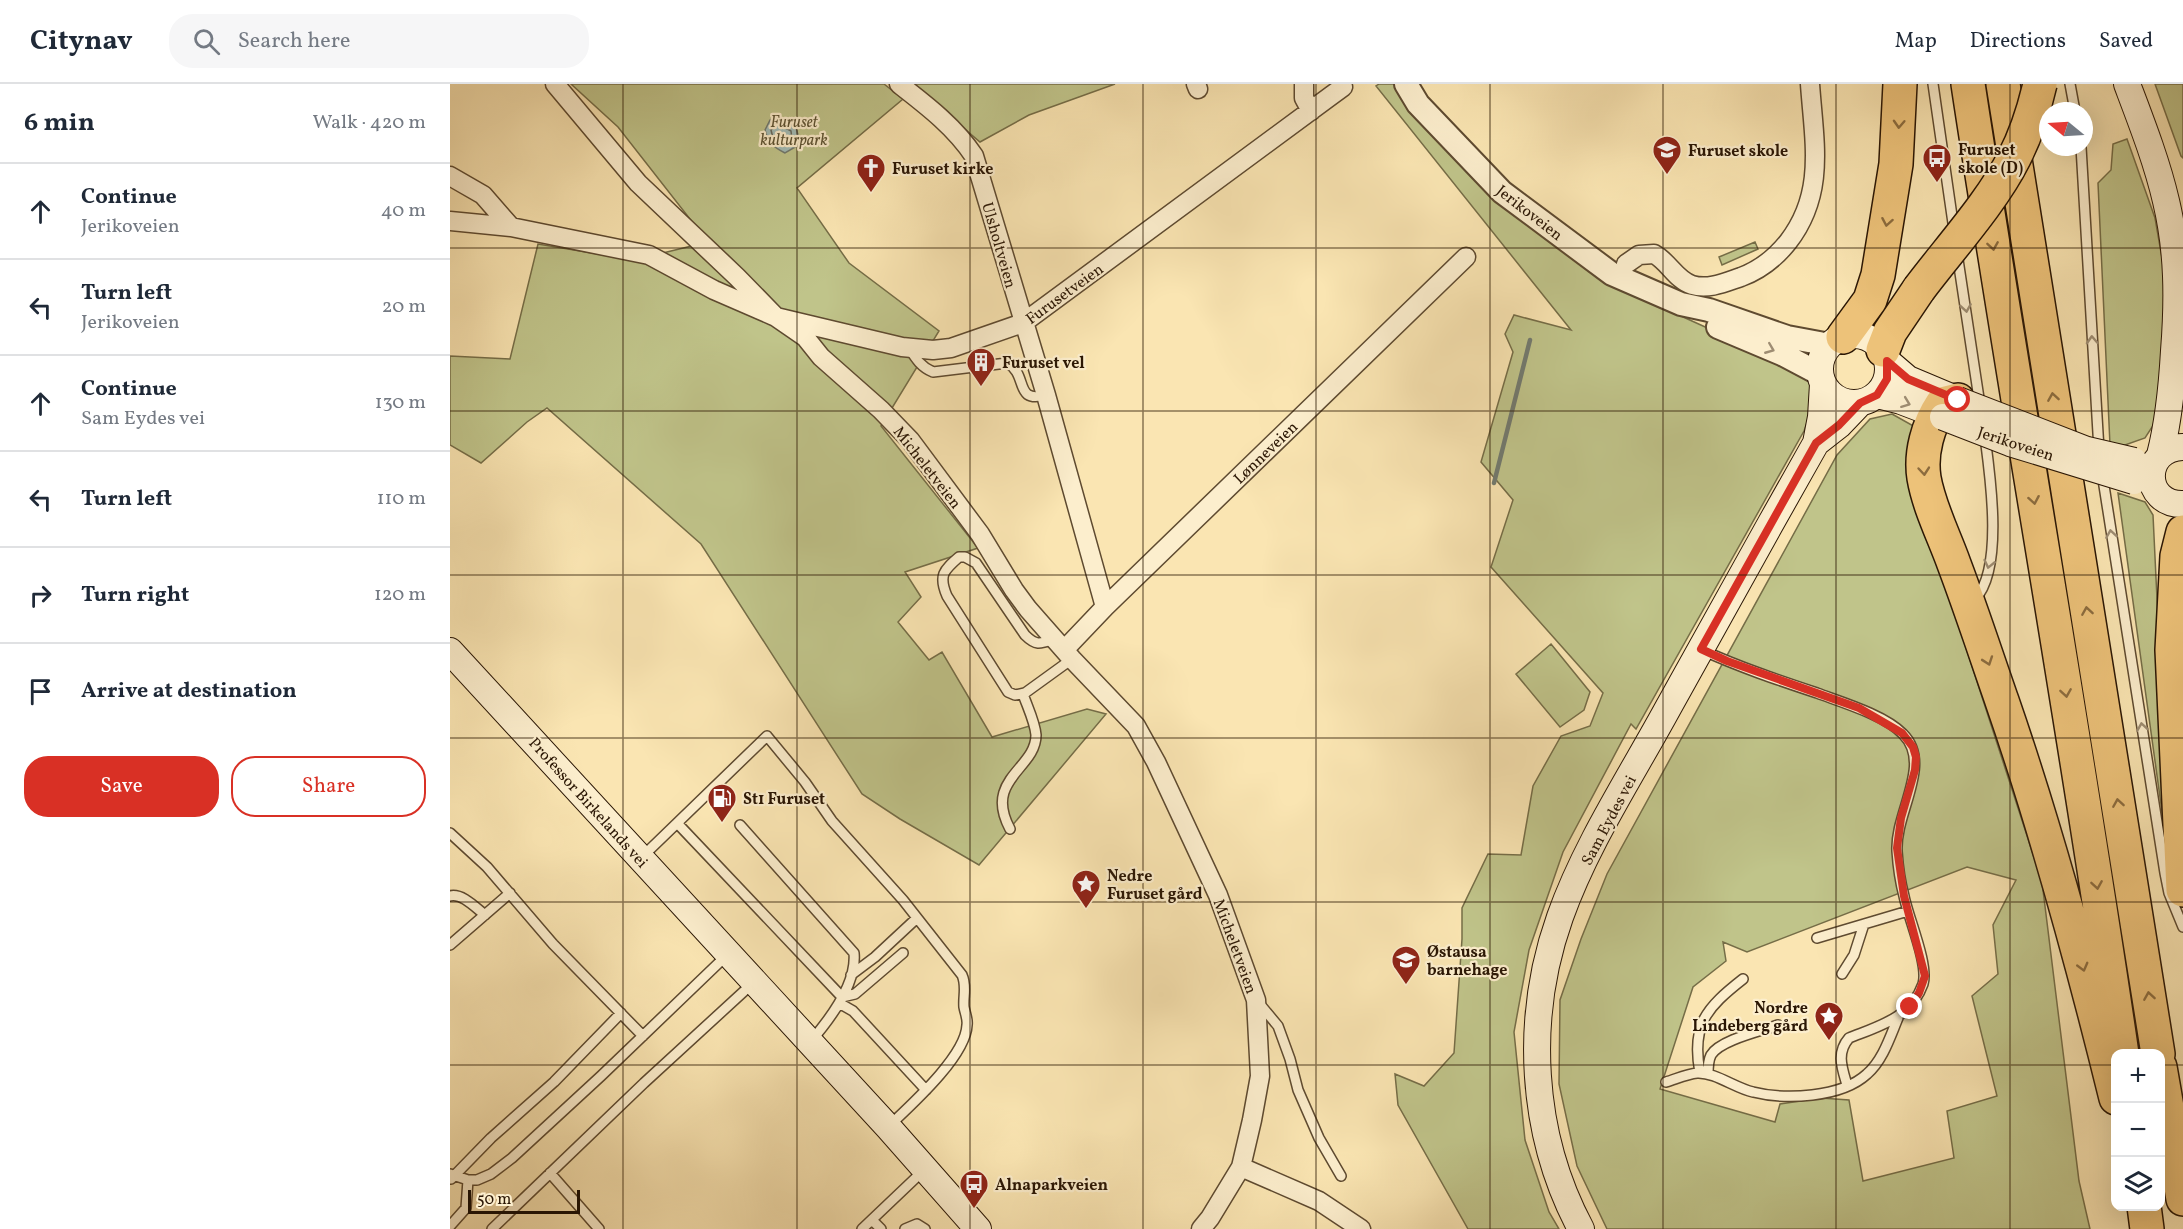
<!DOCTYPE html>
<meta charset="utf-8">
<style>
body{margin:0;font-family:Vollkorn,serif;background:#f6f6f7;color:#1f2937}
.controls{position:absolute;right:18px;bottom:18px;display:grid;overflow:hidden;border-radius:12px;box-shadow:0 6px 24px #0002}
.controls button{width:54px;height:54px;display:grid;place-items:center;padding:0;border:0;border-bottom:2px solid #e0e1e3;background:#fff;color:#1f2937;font:30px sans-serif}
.compass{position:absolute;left:1589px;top:18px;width:54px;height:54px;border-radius:50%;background:#fff;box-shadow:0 6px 24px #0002;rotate:288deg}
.scale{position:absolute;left:18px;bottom:15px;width:112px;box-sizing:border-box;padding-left:6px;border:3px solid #2a1604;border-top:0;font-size:16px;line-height:21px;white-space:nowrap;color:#2a1604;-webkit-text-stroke:4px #fceecd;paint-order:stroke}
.stop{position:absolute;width:18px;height:18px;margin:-14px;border:4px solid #d93025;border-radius:50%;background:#fff}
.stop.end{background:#d93025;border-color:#fff;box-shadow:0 2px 6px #0008}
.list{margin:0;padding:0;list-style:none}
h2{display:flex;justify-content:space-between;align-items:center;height:78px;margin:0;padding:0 24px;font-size:26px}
h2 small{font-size:20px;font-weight:400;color:#747a83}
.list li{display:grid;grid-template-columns:39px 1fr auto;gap:18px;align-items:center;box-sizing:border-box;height:96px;padding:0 24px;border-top:2px solid #e0e1e3}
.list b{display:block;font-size:22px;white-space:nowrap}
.list p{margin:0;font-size:20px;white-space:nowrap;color:#747a83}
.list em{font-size:20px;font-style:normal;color:#747a83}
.actions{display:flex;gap:12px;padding:18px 24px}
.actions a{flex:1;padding:14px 0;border:2px solid #d93025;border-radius:24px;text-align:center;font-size:21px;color:#d93025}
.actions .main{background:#d93025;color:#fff}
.icon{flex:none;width:33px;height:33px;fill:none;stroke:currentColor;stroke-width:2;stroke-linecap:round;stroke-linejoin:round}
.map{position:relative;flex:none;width:1733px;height:1145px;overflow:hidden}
header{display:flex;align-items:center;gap:36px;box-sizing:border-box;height:84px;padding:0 30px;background:#fff;border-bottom:2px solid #e0e1e3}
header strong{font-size:28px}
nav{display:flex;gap:33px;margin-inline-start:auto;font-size:21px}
.search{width:420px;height:54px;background:#f6f6f7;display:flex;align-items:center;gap:15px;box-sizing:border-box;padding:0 21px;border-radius:24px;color:#747a83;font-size:22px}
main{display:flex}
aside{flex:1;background:#fff}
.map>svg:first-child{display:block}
</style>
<header>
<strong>Citynav</strong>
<div class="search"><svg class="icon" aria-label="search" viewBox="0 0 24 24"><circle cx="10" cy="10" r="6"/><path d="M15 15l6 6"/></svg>Search here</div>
<nav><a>Map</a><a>Directions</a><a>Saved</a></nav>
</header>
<main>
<aside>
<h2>6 min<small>Walk · 420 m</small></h2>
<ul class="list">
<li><svg class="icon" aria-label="ahead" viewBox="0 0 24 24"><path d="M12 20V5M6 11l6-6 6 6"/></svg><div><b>Continue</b><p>Jerikoveien</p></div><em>40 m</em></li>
<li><svg class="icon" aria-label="left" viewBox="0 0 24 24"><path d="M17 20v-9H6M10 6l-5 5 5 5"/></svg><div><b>Turn left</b><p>Jerikoveien</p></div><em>20 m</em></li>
<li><svg class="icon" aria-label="ahead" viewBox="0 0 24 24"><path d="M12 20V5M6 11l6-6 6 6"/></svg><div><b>Continue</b><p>Sam Eydes vei</p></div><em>130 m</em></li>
<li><svg class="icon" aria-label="left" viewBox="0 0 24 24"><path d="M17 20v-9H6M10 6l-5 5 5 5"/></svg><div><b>Turn left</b></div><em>110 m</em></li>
<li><svg class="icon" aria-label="right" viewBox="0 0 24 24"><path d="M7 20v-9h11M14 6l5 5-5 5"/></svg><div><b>Turn right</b></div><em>120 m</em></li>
<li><svg class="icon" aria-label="arrive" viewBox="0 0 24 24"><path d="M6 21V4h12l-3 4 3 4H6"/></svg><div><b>Arrive at destination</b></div></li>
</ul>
<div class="actions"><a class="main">Save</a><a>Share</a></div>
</aside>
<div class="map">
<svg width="1733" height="1145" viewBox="0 0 1733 1145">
<rect width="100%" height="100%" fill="#fae5b2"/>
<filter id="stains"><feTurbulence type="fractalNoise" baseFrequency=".00333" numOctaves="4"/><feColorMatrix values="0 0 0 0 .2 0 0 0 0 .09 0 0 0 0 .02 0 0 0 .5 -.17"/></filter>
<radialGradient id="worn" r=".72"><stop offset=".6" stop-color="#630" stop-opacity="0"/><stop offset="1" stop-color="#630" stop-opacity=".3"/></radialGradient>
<path fill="#c0c48a" stroke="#756d47" stroke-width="1.5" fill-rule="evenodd" d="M121 0H434L453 15 347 104 399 179 489 247 431 342 528 464 455 488 471 513 448 538 479 576 492 568 542 653 637 625 656 630 529 781 450 735 412 710 251 460 97 324 77 338 31 379 0 361V272L60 275 88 160 184 176 258 158 168 43Z
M462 0H665L579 31 530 58Z
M929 0H946L1167 203 1348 285 1360 299 1363 322 1354 347 1186 645 1181 640 1113 768 1079 866 1064 948 1075 1056 1099 1128 1109 1145H1018L948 1021 945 990 974 1002 1004 969 1012 855V824L1038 770 1071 771 1083 702 1111 652 1140 642 1153 609 1041 483 1063 416 1031 378 1063 268 1055 250 1064 231 1121 246 926 2Z
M1705 0H1733V74L1731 72Z
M1677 55 1705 134 1716 197V254L1706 337 1695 354 1675 361H1660L1648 99 1661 86 1663 60Z
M1305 158 1308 165 1272 181 1269 173Z
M1442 330 1467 344 1497 505 1592 798 1629 1097 1640 1145H1157L1127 1082 1109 1000 1110 916 1131 855 1157 790 1387 371 1420 335ZM1517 783 1566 796 1543 841 1548 890 1522 912 1547 1012 1497 1027 1504 1074 1413 1097 1399 1016 1371 1014 1330 1020 1325 1038 1210 1005 1243 903 1276 877 1273 858 1297 868Z
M1668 409 1695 418 1703 431 1710 578 1713 735Z
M1101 560 1140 608 1134 626 1110 643 1066 590Z"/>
<path fill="#a2bcb7" stroke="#727a6f" stroke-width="1.5" d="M328 31 346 44 349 54 347 62 335 69C323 63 318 58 315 46L320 36Z"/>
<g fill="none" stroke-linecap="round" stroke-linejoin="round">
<path stroke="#66695e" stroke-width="1.5" d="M327 39 341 47 342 55 339 61 334 62 323 54 321 46Z"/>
<path stroke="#727a6f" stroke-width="4.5" d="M1044 399 1080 256"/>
<g stroke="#5e4a30" stroke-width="12">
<path id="service" d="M1483 0 1504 146
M1620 0 1625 27
M1631 63 1649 366
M1507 169 1530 321
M459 264C466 275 471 283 483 288L557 279C579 290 563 320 596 311
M1652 389 1715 789 1719 809 1733 843
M1525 515C1554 485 1540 391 1535 353
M604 555C590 560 586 562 575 551L526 479 515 473H509C494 486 488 491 497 512L558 608 565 611 575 609 622 575
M1252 566C1289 583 1328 596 1367 609 1391 618 1435 631 1453 650 1483 680 1445 728 1447 767 1448 782 1450 797 1454 812 1458 833 1479 881 1473 900 1461 934 1429 942 1399 954 1386 969 1392 984 1397 1001
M227 739 392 913 405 910 453 869
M290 741 404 869C407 900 380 935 361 957
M560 745C533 695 586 685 586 651 585 638 577 622 573 610
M0 749 37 783 103 860 193 952
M192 773 317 652 355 698 382 737 453 816 512 891C517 902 513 912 514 923 515 929 518 935 517 941 516 972 461 1021 439 1042
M0 812C12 809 25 823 35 831
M1367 854 1458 827
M0 861 60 809
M1392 890 1404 871 1414 840
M401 891 425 873 467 834
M808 918 828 942 840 975 848 1006 869 1054 891 1092
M389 919 403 927 476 1006
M1250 989C1241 941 1256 924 1293 895
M1258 990C1258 984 1258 977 1261 971 1270 956 1311 947 1328 941
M1216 998C1226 995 1237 990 1247 989 1265 988 1285 1004 1303 1008 1335 1016 1391 1014 1417 990 1433 976 1440 953 1448 934
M100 1089 149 1145
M0 1090 18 1096H27L41 1090 62 1074 151 992 277 871
M1 1095 41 1054 104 998 171 929
M422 1136 431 1145
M0 1142 16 1124 18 1096
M42 1145 194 999 303 899
M412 1145 473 1087
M455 1145 467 1140 475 1145"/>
</g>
<g stroke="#5e4a30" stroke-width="21">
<path id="minor" d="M105 0 188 99 287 193 326 233 355 253 371 273 431 326 460 356 530 450 564 506 578 525 622 575 686 642 706 678 768 811 806 916 810 992 802 1036 791 1083 760 1134 751 1145
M449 0C476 21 505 43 524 72L596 311 655 523
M746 0 748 5
M854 0V14L861 27
M0 92 33 111 61 143
M0 137 61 143 199 171 264 206 326 233 452 263 483 266 501 264 573 239 882 11 893 3 891 0
M1176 180 1189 171 1204 170C1218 177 1226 196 1242 201 1259 206 1276 198 1291 193 1310 186 1326 173 1338 158 1376 109 1364 58 1360 0
M615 565 655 523 1016 173
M791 1083 869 1117 911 1145"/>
</g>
<g stroke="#5e4a30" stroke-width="26">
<path id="tertiary" d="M956 0 968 20 1052 108 1162 190 1231 220 1259 226 1337 253 1380 261
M1268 243 1332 270 1370 290"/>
</g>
<g stroke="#2a1604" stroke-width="28">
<path id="secondary" d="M1677 0C1691 37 1707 78 1716 117 1728 167 1728 216 1724 267 1722 302 1719 336 1710 371
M1370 285a34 34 0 1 1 68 0a34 34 0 1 1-68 0Z
M1437 277 1458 295 1508 316
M1427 311 1451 317 1493 333
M1366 359 1389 341 1410 319
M1733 363C1691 364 1692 421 1733 420
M0 567 438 1043 528 1145
M1131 1145C1080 1050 1074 934 1110 833 1136 760 1181 692 1218 624 1267 536 1316 447 1366 359L1371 333 1373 300"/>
</g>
<g stroke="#2a1604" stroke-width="36">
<path id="motorway" d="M1518 0C1567 324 1625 646 1672 970
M1553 0 1708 970
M1393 253 1420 216 1428 191 1446 80 1450 0
M1433 266 1440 248 1469 205
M1508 316 1492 320C1478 341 1470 369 1474 394 1479 423 1494 452 1504 480 1521 525 1536 571 1552 617 1597 747 1633 880 1666 1014
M1733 448 1727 472 1722 566 1733 806
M1710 983 1733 1115
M1694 1122 1697 1145"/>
</g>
<use href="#service" stroke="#fceecd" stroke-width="9"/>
<use href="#minor" stroke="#fceecd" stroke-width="18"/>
<use href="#tertiary" stroke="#fceecd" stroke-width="22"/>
<use href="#secondary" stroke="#fceecd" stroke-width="26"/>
<use href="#motorway" stroke="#edc279" stroke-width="33"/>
<g stroke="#2a1604" stroke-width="28" stroke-linecap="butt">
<path id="secondary-bridge" d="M1508 316 1637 366 1684 377
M1493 333 1560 359 1684 397"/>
</g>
<g stroke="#2a1604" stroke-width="36" stroke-linecap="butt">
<path id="motorway-bridge" d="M1469 205C1499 165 1542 118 1564 74 1576 51 1584 26 1590 0"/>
</g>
<use href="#secondary-bridge" stroke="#fceecd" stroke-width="26"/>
<use href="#motorway-bridge" stroke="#edc279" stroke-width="33"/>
</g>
<defs><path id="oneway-chevron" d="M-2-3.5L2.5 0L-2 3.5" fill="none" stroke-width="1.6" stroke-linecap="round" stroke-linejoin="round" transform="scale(1.5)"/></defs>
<g stroke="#8c6c3e">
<use href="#oneway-chevron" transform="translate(1449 40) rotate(93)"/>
<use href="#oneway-chevron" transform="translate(1437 138) rotate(100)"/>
<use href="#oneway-chevron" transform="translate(1543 162) rotate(81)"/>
<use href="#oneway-chevron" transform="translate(1603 313) rotate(-99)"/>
<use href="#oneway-chevron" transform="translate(1474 387) rotate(85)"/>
<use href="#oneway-chevron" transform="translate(1584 416) rotate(80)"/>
<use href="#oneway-chevron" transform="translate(1637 527) rotate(-99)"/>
<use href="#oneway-chevron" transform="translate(1538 577) rotate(71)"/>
<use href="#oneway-chevron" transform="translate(1616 609) rotate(81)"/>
<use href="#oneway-chevron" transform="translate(1668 719) rotate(-99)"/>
<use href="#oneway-chevron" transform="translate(1647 801) rotate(81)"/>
<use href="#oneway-chevron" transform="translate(1633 883) rotate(75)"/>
<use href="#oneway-chevron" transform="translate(1699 912) rotate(-99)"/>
</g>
<g stroke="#9e8d73">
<use href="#oneway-chevron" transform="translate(1516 224) rotate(81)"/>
<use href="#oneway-chevron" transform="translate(1642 256) rotate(-93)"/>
<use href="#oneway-chevron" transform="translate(1320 265) rotate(22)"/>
<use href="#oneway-chevron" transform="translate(1456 319) rotate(21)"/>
<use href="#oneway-chevron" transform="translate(1661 450) rotate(-99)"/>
<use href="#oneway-chevron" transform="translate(1539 480) rotate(103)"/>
<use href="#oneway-chevron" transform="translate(1692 643) rotate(-99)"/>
</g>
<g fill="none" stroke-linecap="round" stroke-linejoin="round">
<path stroke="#d93025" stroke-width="8" d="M1460 923 1469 909 1475 892 1454 812 1447 764 1451 734 1465 686 1466 673 1463 663 1452 649 1409 624 1277 577 1251 565 1366 359 1389 341 1410 319 1427 311 1437 295V277L1458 295 1508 316"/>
</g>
<path fill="none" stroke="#2a1604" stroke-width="1.5" stroke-opacity="0.55" d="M173 0V1145M347 0V1145M520 0V1145M693 0V1145M866 0V1145M1040 0V1145M1213 0V1145M1386 0V1145M1560 0V1145M0 164H1733M0 327H1733M0 491H1733M0 654H1733M0 818H1733M0 981H1666M1710 981H1733"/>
<defs>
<g id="school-pin" transform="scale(1.5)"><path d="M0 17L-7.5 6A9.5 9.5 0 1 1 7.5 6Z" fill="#8f2418" stroke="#fceecd"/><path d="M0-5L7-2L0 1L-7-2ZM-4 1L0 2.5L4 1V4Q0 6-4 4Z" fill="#fff"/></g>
<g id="bus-pin" transform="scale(1.5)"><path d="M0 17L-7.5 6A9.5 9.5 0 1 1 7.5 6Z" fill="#8f2418" stroke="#fceecd"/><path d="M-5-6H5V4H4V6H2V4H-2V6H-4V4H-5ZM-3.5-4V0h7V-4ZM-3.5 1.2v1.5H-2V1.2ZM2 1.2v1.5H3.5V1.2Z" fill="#fff"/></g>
<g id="church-pin" transform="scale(1.5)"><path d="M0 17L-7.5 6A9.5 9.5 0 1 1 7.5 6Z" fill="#8f2418" stroke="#fceecd"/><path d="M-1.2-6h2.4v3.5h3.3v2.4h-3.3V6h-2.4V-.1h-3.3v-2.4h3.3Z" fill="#fff"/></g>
<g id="building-pin" transform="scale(1.5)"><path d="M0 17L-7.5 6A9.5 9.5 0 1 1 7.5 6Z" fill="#8f2418" stroke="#fceecd"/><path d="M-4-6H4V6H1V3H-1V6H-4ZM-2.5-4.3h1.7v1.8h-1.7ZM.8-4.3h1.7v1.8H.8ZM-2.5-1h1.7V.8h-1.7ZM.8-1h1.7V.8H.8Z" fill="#fff"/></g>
<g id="fuel-pin" transform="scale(1.5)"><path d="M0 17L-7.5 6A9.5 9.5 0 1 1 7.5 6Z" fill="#8f2418" stroke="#fceecd"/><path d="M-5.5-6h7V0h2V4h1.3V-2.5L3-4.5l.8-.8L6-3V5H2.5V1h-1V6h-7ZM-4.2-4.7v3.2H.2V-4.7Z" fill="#fff"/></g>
<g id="sight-pin" transform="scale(1.5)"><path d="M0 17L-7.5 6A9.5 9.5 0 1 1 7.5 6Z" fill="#8f2418" stroke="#fceecd"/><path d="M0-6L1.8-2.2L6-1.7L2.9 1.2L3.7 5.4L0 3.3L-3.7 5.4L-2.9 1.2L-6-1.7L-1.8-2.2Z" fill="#fff"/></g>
</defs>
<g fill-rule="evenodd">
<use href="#school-pin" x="1217" y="66"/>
<use href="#bus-pin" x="1487" y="74"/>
<use href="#church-pin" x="421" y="84"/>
<use href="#building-pin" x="531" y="278"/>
<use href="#fuel-pin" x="272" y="714"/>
<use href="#sight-pin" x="636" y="800"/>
<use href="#school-pin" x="956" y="876"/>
<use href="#sight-pin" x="1379" y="932"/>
<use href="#bus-pin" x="524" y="1100"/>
</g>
<g text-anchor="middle" stroke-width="4.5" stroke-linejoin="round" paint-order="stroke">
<g font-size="16" font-style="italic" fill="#5e5333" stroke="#fceecd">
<text x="344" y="43">Furuset<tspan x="344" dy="18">kulturpark</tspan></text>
</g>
<g font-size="16" font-weight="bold" fill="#2a1604" stroke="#fceecd" text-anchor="start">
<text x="1508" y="71">Furuset<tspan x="1508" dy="18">skole (D)</tspan></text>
<text x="1238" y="72">Furuset skole</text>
<text x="442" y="90">Furuset kirke</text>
<text x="552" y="284">Furuset vel</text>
<text x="293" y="720">St1 Furuset</text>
<text x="657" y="797">Nedre<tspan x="657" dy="18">Furuset gård</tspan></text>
<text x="977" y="873">Østausa<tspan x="977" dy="18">barnehage</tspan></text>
<text x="1358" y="929" text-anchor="end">Nordre<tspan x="1358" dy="18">Lindeberg gård</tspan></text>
<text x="545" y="1106">Alnaparkveien</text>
</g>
<g font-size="16" fill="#2a1604" stroke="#fceecd">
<text transform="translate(1080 128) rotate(38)" y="6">Jerikoveien</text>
<text transform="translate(550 161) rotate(74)" y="6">Ulsholtveien</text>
<text transform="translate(614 209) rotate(-36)" y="6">Furusetveien</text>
<text transform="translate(1566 359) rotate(18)" y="6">Jerikoveien</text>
<text transform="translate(815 368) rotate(-44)" y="6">Lønneveien</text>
<text transform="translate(478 383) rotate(52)" y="6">Micheletveien</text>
<text transform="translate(139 718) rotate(48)" y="6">Professor Birkelands vei</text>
<text transform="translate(1158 736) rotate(-62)" y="6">Sam Eydes vei</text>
<text transform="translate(786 862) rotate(70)" y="6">Micheletveien</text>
</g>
</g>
<rect width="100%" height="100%" filter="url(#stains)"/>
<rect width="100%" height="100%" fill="url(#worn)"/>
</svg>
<div class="controls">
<button>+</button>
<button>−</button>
<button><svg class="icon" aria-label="layers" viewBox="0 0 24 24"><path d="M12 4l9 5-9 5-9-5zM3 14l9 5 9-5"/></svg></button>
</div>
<svg class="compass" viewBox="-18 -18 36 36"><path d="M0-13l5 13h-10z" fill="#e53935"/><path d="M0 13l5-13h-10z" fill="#747a83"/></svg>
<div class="scale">50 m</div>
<div class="stop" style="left:1508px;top:316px"></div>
<div class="stop end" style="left:1460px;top:923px"></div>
</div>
</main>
